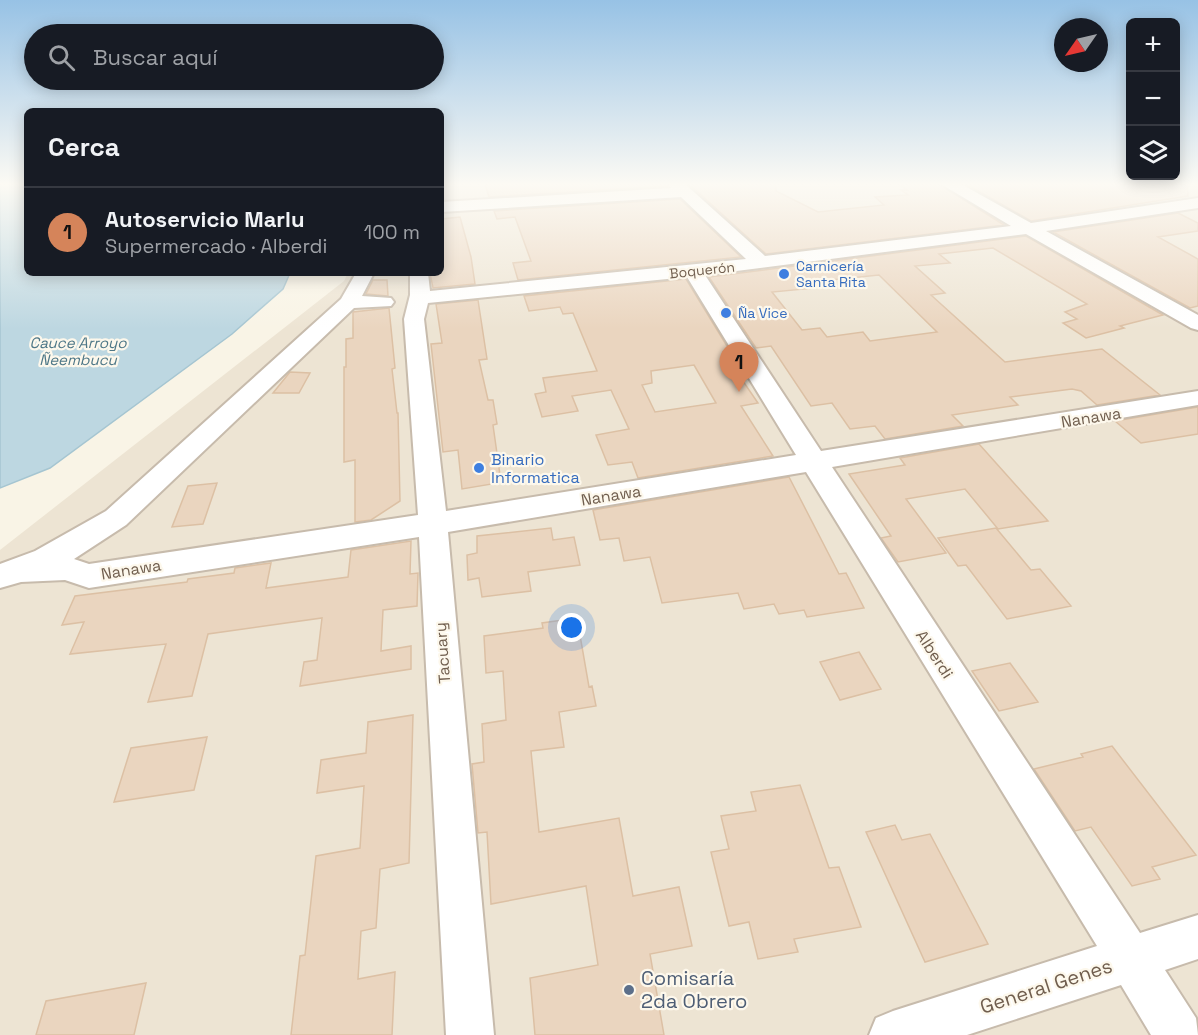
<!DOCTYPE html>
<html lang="es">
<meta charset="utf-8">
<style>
body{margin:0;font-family:"Space Grotesk",sans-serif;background:#242831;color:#f1f3f6}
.controls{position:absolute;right:18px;top:18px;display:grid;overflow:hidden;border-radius:9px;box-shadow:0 3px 15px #0003}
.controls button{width:54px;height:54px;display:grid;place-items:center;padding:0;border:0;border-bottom:2px solid #363941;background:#171b24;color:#f1f3f6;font:30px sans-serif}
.compass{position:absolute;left:1054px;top:18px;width:54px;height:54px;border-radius:50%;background:#171b24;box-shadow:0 3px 15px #0003;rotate:236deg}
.you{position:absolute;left:572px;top:628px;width:21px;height:21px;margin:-15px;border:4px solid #fff;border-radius:50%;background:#1a73e8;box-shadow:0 0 0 9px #1a73e833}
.badge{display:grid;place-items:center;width:39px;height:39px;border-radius:50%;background:#d5845a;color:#111;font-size:20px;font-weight:700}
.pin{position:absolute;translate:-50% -50px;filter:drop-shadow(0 2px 3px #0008)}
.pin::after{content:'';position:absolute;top:32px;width:21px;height:18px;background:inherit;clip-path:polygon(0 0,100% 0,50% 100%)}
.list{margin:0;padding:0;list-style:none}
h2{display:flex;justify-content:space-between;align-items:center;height:78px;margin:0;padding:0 24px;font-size:26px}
h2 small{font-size:20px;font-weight:400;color:#9ea1a6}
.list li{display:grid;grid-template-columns:39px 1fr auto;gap:18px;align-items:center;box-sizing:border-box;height:90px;padding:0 24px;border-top:2px solid #363941}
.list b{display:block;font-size:22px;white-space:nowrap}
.list p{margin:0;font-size:20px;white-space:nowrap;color:#9ea1a6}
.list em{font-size:20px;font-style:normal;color:#9ea1a6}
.icon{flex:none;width:33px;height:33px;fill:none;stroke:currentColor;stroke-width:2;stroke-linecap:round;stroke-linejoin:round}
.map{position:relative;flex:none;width:1198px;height:1035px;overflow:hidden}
.search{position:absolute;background:#171b24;box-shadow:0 3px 15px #0003;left:24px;top:24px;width:420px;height:66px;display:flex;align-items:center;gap:15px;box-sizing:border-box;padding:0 21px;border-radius:33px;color:#9ea1a6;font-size:22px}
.panel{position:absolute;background:#171b24;box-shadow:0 3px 15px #0003;left:24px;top:108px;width:420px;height:168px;border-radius:9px}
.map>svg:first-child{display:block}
</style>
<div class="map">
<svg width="1198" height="1035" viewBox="0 0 1198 1035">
<rect width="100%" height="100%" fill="#f9f4e6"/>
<path fill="#ede4d3" d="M441 184H1198V1035H0V550L344 281 348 273H441Z"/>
<path fill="#bdd7e1" stroke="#a5c5d1" stroke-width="1.5" d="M0 184H27V273H290L283 289 232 334 50 468 0 488Z"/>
<path fill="#ead5bf" stroke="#dcc0a4" stroke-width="1.5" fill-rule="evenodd" d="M485 184H666L667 186 489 197Z
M689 184H776V191L818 212 884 205 875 197 908 195 901 190H907L899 184H939L1004 225 766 254Z
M966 184H1187L1188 196 1031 221Z
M680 199 741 257 518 280 513 263 531 261 515 217 497 219 494 211Z
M1178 213 1198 223V231L1158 237 1198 259V306L1190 308 1053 232Z
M460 217 471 257 475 284 433 288 430 273H441V219Z
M1026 236 1163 315 1120 326 1124 328 1086 338 1063 323 1077 319 1065 312 1087 304 993 248 939 254 950 263 915 266 945 293 931 295 1005 362 1102 349 1160 395 1097 405 1081 391 1072 389 1010 397 1018 405 952 415 963 426 885 439 875 426 850 429 832 403 811 406 771 346 756 348 709 277ZM879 275 937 332 870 341 863 332 827 337 820 328 802 330 772 292 815 288 810 282Z
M686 279 730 351 723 352 758 403 741 406 773 456 638 478 632 462 608 465 596 435 629 429 611 390 572 396 578 411 542 417 535 394 546 392 543 378 597 371 573 313 563 314 560 307 529 311 524 296ZM694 365 716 403 655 412 642 385 652 383 651 371Z
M373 280H387L388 296 366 294Z
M478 300 487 359 479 360 488 400H493L497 424 493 425 500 475 497 476 498 483 462 489 458 450 443 452 431 344 442 343 436 304Z
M389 308 395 368 392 369 397 413H398L400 501 371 520 355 522V460L344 462V367H346V339L353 338V312Z
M290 372 310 373 299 393H273Z
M1198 407V434L1141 443 1115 421Z
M979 444 1048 521 998 529 965 489 906 499 946 553 898 562 881 538 891 536 849 474 905 465 900 458Z
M789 477 839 574 846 573 864 608 807 617 804 610 779 614 774 604 744 609 738 593 662 603 650 557 624 561 619 538 600 540 593 510Z
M217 483 203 524 172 527 188 486Z
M551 528 553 540 574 537 580 565 528 572 531 591 482 597 479 578 468 580 467 555 477 553V536Z
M996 528 1031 570 1040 569 1071 606 1007 619 966 565 958 566 938 538Z
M411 541 410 574 418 573 417 606 383 610 381 651 411 646V669L300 686 304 662 317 660 322 618 208 634 192 696 148 702 166 644 70 654 84 622 62 625 75 596 187 582 188 579 234 573 235 568 271 563 266 588 348 577 351 550Z
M577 618 589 687 592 686 596 706 559 712 564 747 531 751 539 832 619 818 633 896 679 887 692 946 650 954 664 1035H535L530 978 598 965 586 886 491 904 487 832 478 833 472 764 484 762 482 724 506 720 503 671 486 673 484 636 543 628 542 623Z
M859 652 881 689 840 700 820 662Z
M1010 663 1038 702 999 711 972 671Z
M413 715 409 863 380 869 376 928 361 931 358 979 395 972 392 1035H291L300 956 305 955 316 856 360 848 364 786 317 793 321 760 366 753 368 722Z
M207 737 194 790 114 802 131 748Z
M1112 746 1196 855 1152 867 1160 879 1132 886 1091 827 1075 831 1034 769 1083 757 1081 754Z
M800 785 829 868 839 867 861 927 794 939 798 952 758 959 749 922 729 926 711 852 729 849 721 816 756 811 751 792Z
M895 825 902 840 930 834 988 944 925 962 866 832Z
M146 983 134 1035H36L46 1001Z"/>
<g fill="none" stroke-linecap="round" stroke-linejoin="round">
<g stroke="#c7bbac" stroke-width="4">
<path id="minor" d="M668 184H685L765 256 1011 226 941 184H961L1031 223 1198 198V208L1046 231 1198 315V330L1191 328 1026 234 705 275 821 451 1198 391V405L832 467 1140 933 1198 915V959L1165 970 1196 1018 1198 1035H1151L1121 985 967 1035H869L876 1018 893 1011 1097 946 806 472 448 532 494 1035H446L419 537 89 588 65 580 21 582 0 588V564L35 551 106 511 341 299 356 273H374L362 296 391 298 394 302 391 306 354 308 126 525 74 559 89 564 418 515 404 319 410 295V273H428L430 291 746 259 681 197 441 212V202L671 188ZM687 277 796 455 446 511 424 319 428 303Z"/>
</g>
<use href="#minor" fill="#fff" fill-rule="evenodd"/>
</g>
<linearGradient id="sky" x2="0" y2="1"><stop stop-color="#97c2e5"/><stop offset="0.56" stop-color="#fcfaf4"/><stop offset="1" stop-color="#fcfaf4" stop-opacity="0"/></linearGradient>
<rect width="1198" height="329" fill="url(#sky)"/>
<g fill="#3f7fe0" stroke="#fdf8ec" stroke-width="2">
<circle cx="784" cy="274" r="6"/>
<circle cx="726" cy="313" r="6"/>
<circle cx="479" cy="468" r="6"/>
</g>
<circle fill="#5c6f8a" stroke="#fdf8ec" stroke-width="2" cx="629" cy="990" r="6"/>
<g text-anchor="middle" stroke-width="4.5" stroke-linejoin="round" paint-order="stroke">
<g font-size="14" fill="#366cbe" stroke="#fdf8ec" text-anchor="start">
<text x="796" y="271">Carnicería<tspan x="796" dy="16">Santa Rita</tspan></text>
<text x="738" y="318">Ña Vice</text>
</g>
<g font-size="14" fill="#705e4e" stroke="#fdf8ec">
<text transform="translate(702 270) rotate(-6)" y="5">Boquerón</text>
</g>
<g font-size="15" font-style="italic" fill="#4e7787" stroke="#fdf8ec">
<text x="78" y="348">Cauce Arroyo<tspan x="78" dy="17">Ñeembucu</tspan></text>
</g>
<g font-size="16" fill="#705e4e" stroke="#fdf8ec">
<text transform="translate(1091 417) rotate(-9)" y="6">Nanawa</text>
<text transform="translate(611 495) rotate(-9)" y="6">Nanawa</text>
<text transform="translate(131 569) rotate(-9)" y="6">Nanawa</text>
<text transform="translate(442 653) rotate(-94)" y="6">Tacuary</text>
<text transform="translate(935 654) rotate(57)" y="6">Alberdi</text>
</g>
<g font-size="16" fill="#366cbe" stroke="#fdf8ec" text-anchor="start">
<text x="491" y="465">Binario<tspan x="491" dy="18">Informatica</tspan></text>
</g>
<g font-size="20" fill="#4e5e75" stroke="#fdf8ec" text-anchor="start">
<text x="641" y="985">Comisaría<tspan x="641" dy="23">2da Obrero</tspan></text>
</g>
<g font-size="20" fill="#705e4e" stroke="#fdf8ec">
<text transform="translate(1046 986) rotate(-18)" y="7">General Genes</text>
</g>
</g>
</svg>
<div class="controls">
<button>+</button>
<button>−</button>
<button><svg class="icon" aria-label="layers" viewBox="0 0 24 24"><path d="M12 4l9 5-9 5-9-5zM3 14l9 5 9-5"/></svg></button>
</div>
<svg class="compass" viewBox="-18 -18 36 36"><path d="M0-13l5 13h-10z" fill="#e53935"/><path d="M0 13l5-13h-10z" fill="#9ea1a6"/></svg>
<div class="you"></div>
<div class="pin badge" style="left:739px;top:392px">1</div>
<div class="search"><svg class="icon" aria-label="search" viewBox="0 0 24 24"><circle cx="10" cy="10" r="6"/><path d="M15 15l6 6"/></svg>Buscar aquí</div>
<section class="panel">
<h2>Cerca<small></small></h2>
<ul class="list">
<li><span class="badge">1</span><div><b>Autoservicio Marlu</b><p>Supermercado · Alberdi</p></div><em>100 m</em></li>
</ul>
</section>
</div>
